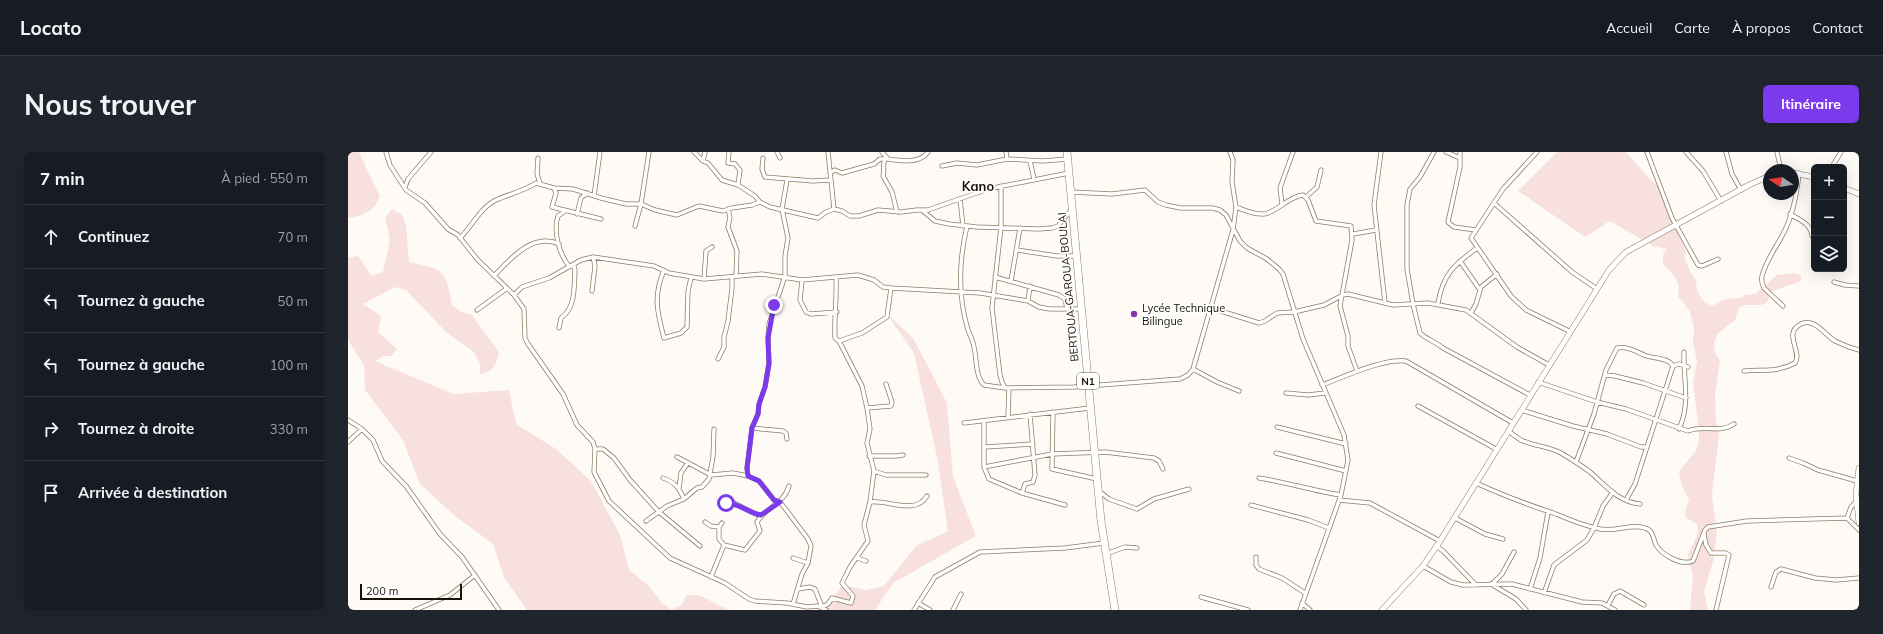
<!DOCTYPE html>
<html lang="fr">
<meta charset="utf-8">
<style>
body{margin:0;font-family:Mulish,sans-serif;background:#20242c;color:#f1f3f6}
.controls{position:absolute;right:12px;top:12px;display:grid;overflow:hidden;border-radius:6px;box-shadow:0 4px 16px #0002}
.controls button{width:36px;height:36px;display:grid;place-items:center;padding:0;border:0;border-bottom:1px solid #363941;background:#171b24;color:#f1f3f6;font:20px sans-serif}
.compass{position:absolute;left:1415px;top:12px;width:36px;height:36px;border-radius:50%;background:#171b24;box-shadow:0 4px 16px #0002;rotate:282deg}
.scale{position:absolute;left:12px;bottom:10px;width:102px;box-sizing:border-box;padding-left:4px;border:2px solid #181209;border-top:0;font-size:11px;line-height:14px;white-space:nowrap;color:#181209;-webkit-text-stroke:3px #fff;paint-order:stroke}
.stop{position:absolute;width:12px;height:12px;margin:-9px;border:3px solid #7c3aed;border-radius:50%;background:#fff}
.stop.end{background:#7c3aed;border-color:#fff;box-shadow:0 1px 4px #0008}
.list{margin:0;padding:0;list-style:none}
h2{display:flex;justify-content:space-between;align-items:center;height:52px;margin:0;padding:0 16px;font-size:17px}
h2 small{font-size:13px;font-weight:400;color:#9ea1a6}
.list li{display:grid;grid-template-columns:26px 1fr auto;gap:12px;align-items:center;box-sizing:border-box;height:64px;padding:0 16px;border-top:1px solid #363941}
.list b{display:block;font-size:15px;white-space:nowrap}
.list em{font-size:13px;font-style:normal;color:#9ea1a6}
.icon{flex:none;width:22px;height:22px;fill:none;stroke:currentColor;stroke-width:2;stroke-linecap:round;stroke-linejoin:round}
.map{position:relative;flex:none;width:1511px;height:458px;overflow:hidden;border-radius:6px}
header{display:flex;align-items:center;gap:24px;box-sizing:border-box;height:56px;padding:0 20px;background:#171b24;border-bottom:1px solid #363941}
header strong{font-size:19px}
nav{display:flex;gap:22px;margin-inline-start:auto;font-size:14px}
.intro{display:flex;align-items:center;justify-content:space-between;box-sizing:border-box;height:96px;padding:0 24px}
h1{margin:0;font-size:28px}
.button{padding:10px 18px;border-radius:6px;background:#7c3aed;color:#fff;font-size:14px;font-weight:700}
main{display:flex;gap:24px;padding:0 24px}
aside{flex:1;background:#171b24;border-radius:6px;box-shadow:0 4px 16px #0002}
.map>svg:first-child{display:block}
</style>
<header>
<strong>Locato</strong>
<nav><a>Accueil</a><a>Carte</a><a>À propos</a><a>Contact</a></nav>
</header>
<div class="intro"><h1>Nous trouver</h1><a class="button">Itinéraire</a></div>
<main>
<aside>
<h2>7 min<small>À pied · 550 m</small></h2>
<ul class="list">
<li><svg class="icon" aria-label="ahead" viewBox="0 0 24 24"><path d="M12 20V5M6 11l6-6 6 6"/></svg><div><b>Continuez</b></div><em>70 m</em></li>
<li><svg class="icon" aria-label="left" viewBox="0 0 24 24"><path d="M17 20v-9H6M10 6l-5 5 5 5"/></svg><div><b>Tournez à gauche</b></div><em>50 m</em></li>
<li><svg class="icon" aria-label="left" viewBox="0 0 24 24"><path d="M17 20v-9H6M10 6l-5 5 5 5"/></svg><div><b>Tournez à gauche</b></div><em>100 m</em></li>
<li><svg class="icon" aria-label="right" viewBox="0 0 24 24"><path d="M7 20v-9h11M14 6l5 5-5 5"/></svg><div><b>Tournez à droite</b></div><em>330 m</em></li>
<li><svg class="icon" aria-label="arrive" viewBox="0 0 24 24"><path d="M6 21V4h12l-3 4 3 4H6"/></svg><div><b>Arrivée à destination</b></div></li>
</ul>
</aside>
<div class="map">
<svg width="1511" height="458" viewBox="0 0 1511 458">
<rect width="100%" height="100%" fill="#fefaf5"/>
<path fill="#f7e0dd" d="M0 0H11L32 45C26 59 15 64 0 66Z
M1209 0H1278L1300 25 1309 33 1338 100 1337 107 1342 120 1348 128 1349 139 1356 150 1364 154 1378 147 1392 146 1397 143 1407 142 1429 123 1447 121 1453 123V129L1425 139 1418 151 1413 153H1397L1391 155 1387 168 1369 182 1366 192 1367 201 1372 209 1367 242 1368 269 1371 282 1364 343 1369 381 1365 409 1356 440 1360 458H1342L1345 423 1340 403 1350 381 1349 372 1338 366 1337 359 1341 348 1333 331 1331 319 1348 299 1351 289V279L1345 232 1349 209 1345 190 1346 177 1342 159 1330 144 1331 135 1328 126 1315 112V103L1319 97 1305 94 1262 69 1237 85 1170 39Z
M44 57 54 63 58 73 61 110C96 117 98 118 104 153L113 160 124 163 151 200C149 212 145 220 132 222V211L126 200 98 180 58 138 47 135 15 152 33 164 30 180 49 197 44 204H36L27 209 105 242 161 238 168 272 208 297 243 329 272 383 281 418 300 433 314 451 323 458 333 453 339 443H351L381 458H179L156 425 145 392 107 364 72 332 55 288 17 238 16 213 0 188V106L10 104 24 124 35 120 42 88 37 66Z
M539 162 565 186 599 251 605 325 628 384 545 431 527 458H477L494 433 517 438 536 434 568 394 600 379 589 305 566 201Z"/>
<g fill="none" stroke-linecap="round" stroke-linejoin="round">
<g stroke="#8c7c65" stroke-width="5">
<path id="street" d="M38 0 42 13 58 38 77 51 100 77 110 83 129 107 166 143 176 157 177 186 180 192 215 242 229 273 245 290 247 297 246 320 261 349 322 406 377 431 401 447 407 449 439 451 459 455 470 454 478 458
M346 0 355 9 360 11 374 28 390 33 407 44 412 50 422 55 470 66 478 60 486 57 494 59 502 64H511L530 58 553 60 569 58H580L640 37 721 21
M381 0 380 11 387 12 392 18 390 33
M429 0 432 6
M480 0 486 57
M534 0 540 7C552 9 572 12 580 0
M658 0 659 7
M1033 0 1026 53 1037 151
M1086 0 1072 25 1062 37 1059 53V117L1065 152 1072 181C1078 187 1088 190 1095 196L1182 243
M1098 0 1112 6
M1112 0V15L1100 70 1106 75 1128 78
M1189 0 1155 37 1123 86 1163 144 1178 158 1221 179
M1299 0 1324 66 1350 113 1354 114 1370 107
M1338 0 1355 19 1373 49
M1378 0 1384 22 1393 38
M1429 0 1433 18
M190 6 189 22 192 31
M415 6 414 17 417 25 465 29 482 28
M355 9 357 0
M682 9 686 27
M594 14 609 11 629 13 659 7 695 9 719 7
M1484 15 1493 0
M482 21 487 18 494 21 526 12 532 7H537C534 13 537 18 535 24L544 40 549 60
M653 34V75L644 156 652 223 654 230 657 236
M57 35 60 27 83 0
M206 36 208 41 204 55 253 67
M723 40 764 42 797 38 810 50 818 53 832 56H865L872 58 878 63 892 89 899 96 919 107 931 117 935 122 955 187 996 283 1000 308 993 343 952 458
M246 44 252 0
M958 45 969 35 973 18
M612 47 615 74
M1146 51 1224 120 1249 137
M934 52 932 36 945 0
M888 55C896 58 907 63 916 62 930 60 939 45 955 43L960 48 968 69 1003 74 1004 88 992 154 1000 184V194L1009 219
M380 57 382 65 380 75 389 99 388 124
M574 58 587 69 601 72 629 75 691 77 704 76 710 74 724 57
M229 62 233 46 239 41
M1442 62C1452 68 1463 72 1464 84
M287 74 293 52 301 0
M619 74C611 108 610 145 620 178 622 183 625 189 626 195 629 207 627 224 636 233L657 236 726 235 832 227 840 223 845 217 885 78 888 55 884 30 885 8 882 0
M1005 82 1028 78
M112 86C124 74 133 55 148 48 161 42 176 39 188 31L206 36 225 37 253 46 278 52H293L307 58 329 63 351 54 375 59 384 56 404 53 412 50
M669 98 709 104H728
M1112 109 1132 138
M316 118C305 144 309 160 316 186L333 181 339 175 340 139 343 126
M146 124C162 107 185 80 211 92
M647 125 711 143 717 147 719 157
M488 126C489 146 486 166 487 186L491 189 514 181 539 165 543 136
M356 127 358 99 364 95
M454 128 452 148 458 160 463 162 489 160
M663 129 672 76
M1486 130 1497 133 1511 134
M244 139 247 114 245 105
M166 143 174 135 201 126 233 108 245 105 306 114 321 121 356 127 414 122 454 128 510 123 526 128 535 135 543 136 632 141 680 149 691 155 702 157H733
M680 149 682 134
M1090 151C1095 122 1106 113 1129 96
M1435 154 1416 136C1414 132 1413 128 1414 124 1418 109 1427 97 1434 84 1444 66 1449 42 1451 21
M863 156 911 171 917 169 929 161 946 160 976 153 995 143 1000 142 1045 153 1080 151 1118 158 1169 195 1201 213
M129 158 158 137
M1123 161 1128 152 1133 135 1149 122
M211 176 213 166C228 156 226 134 227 118L226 114H221C211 102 205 79 210 64L217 59
M491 189 514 234 519 256 543 254 544 250 538 232
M370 207 376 195V185L380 169 384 136V125
M845 217 869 230 891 239
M1396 219C1415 217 1429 221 1447 211 1455 200 1434 181 1453 172 1466 165 1477 183 1487 189 1495 193 1503 196 1511 198
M1257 223 1267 224 1295 231 1338 246
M1190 230 1249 250 1278 257 1340 279C1355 272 1371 282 1386 272
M974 233C996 225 1035 206 1058 209L1165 271
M938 241 960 243 977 241
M1070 254 1148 297
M1173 258 1225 274 1259 282 1293 295H1299
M705 260 704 317 749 327
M660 265 661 236
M0 268 14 277 25 288 34 309 58 334 92 382 114 405 151 458
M636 269V315L641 327 674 341 717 353
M616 271 742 256
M929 275 998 292
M404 276 435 279 438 281 439 287
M1331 277C1343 251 1335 227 1336 200
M1160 279C1165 282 1170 287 1175 289 1188 294 1202 295 1213 301 1223 307 1233 313 1242 320 1257 333 1270 350 1292 352
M0 290 14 277
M636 295 685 292
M247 297H255L266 306 282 328 311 360 352 394
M928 301 998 319
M521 304H548L555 303
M329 305 363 323 385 321 400 324 411 329 426 348 432 350 439 359 460 387 463 394 460 411 454 422 445 452
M1441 306 1455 311 1470 318 1509 329
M1228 310 1246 262 1258 218 1269 196C1279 194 1287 199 1296 203 1305 207 1320 205 1325 214L1331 212 1340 215
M636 315 704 302 757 300 806 306 811 309 815 317
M526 319 538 323H578
M400 324 399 316 404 276 410 262 411 252 417 235 421 211 420 186 421 172 437 124V104L440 86 434 57 439 28
M315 326C327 330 331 336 336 347
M911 326C938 330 965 339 993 343
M1128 331C1154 343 1181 353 1208 362 1222 368 1237 374 1252 377 1269 380 1283 371 1297 376 1305 378 1305 386 1308 393 1314 403 1333 414 1345 409L1357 378 1360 375 1399 369 1499 366
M331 336 333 321 339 312
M751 339 761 347 789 357 806 347 841 337
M674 341 677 332 685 330 687 323 682 262
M991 348 1022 351 1092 389
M1278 348 1287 332 1325 214
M522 350C539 347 567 364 579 344
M372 351H386L408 362 413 363
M903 353 960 368 981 376
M1107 366 1137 382 1155 387
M1499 366 1503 355 1508 350
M1499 366 1511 378
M298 369 319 354 336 347 349 336 354 335 361 327 365 305 366 277
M357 370 363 374 371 375
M1356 382 1358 393 1363 401H1378L1381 403 1368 458
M376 393 397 398 412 379 409 370C418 355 436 352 441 334
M1088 394 1095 399 1128 433
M758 402 777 395 789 396
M908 405V413L911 417 934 426 957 441
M445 406 460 411
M509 406 518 409
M1075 414 1103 430 1115 433 1164 432 1234 450 1254 451 1267 458
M363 425 376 393 371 387V375L374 371
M1143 432 1168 447 1178 458
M1144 432 1154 422 1166 400
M1423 435 1428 420 1433 417 1467 426 1488 428 1511 426
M450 437 462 435 467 437 474 455 480 452 484 446 503 451 505 444 494 431 502 415 520 389 516 373 522 350 526 319 519 291 522 277 519 256
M1182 437 1192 406 1200 360
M1196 441 1206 413 1239 388 1246 376 1255 354 1265 340
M853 445 900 458
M570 451 582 458
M954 451 962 458
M1260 453 1266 442 1272 439 1296 453
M67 458 102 443 127 423
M566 458 587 425 632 400 717 396 756 391
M605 458 613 442"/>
</g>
<g stroke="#8c7c65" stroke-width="6">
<path id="secondary" d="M1445 21 1466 25
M1496 36 1511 42
M1511 316 1508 342 1511 371
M1034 458 1075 414 1092 389 1261 118 1278 100 1401 33 1421 24"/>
</g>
<g stroke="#8c7c65" stroke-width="8">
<path id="highway" d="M719 0 753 369 767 458"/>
</g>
<use href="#street" stroke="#fff" stroke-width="3.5"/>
<use href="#secondary" stroke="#fff" stroke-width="5"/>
<use href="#highway" stroke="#fff" stroke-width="7"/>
</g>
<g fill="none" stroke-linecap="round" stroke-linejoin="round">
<path stroke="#7c3aed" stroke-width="5" d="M378 351C391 351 400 361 413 363L432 350 426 348 411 329 400 324 399 316 404 276 410 262 411 252 417 235 421 212 420 186 426 153"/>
</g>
<circle fill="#8736a5" stroke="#fff" stroke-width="1.5" cx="786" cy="162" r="4"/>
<g text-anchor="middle" stroke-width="3.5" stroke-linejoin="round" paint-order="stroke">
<rect fill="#fff" stroke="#5d5953" stroke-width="1" x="729" y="221" width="22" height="16" rx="3"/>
<g font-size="10" font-weight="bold" fill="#181209">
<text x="740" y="233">N1</text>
</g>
<g font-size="11" fill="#181209" stroke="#fff">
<text transform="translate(720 135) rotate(-95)" y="4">BERTOUA-GAROUA-BOULAI</text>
</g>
<g font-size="11" fill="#181209" stroke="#fff" text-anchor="start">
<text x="794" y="160">Lycée Technique<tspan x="794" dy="13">Bilingue</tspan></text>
</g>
<g font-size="13" font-weight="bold" fill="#181209" stroke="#fff">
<text x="630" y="39">Kano</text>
</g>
</g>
</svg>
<div class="controls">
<button>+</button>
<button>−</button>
<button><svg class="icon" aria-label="layers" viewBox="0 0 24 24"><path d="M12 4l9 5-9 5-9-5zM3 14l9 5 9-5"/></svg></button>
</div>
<svg class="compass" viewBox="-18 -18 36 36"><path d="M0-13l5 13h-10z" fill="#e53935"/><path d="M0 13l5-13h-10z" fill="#9ea1a6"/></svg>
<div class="scale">200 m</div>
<div class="stop" style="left:378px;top:351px"></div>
<div class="stop end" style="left:426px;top:153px"></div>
</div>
</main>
